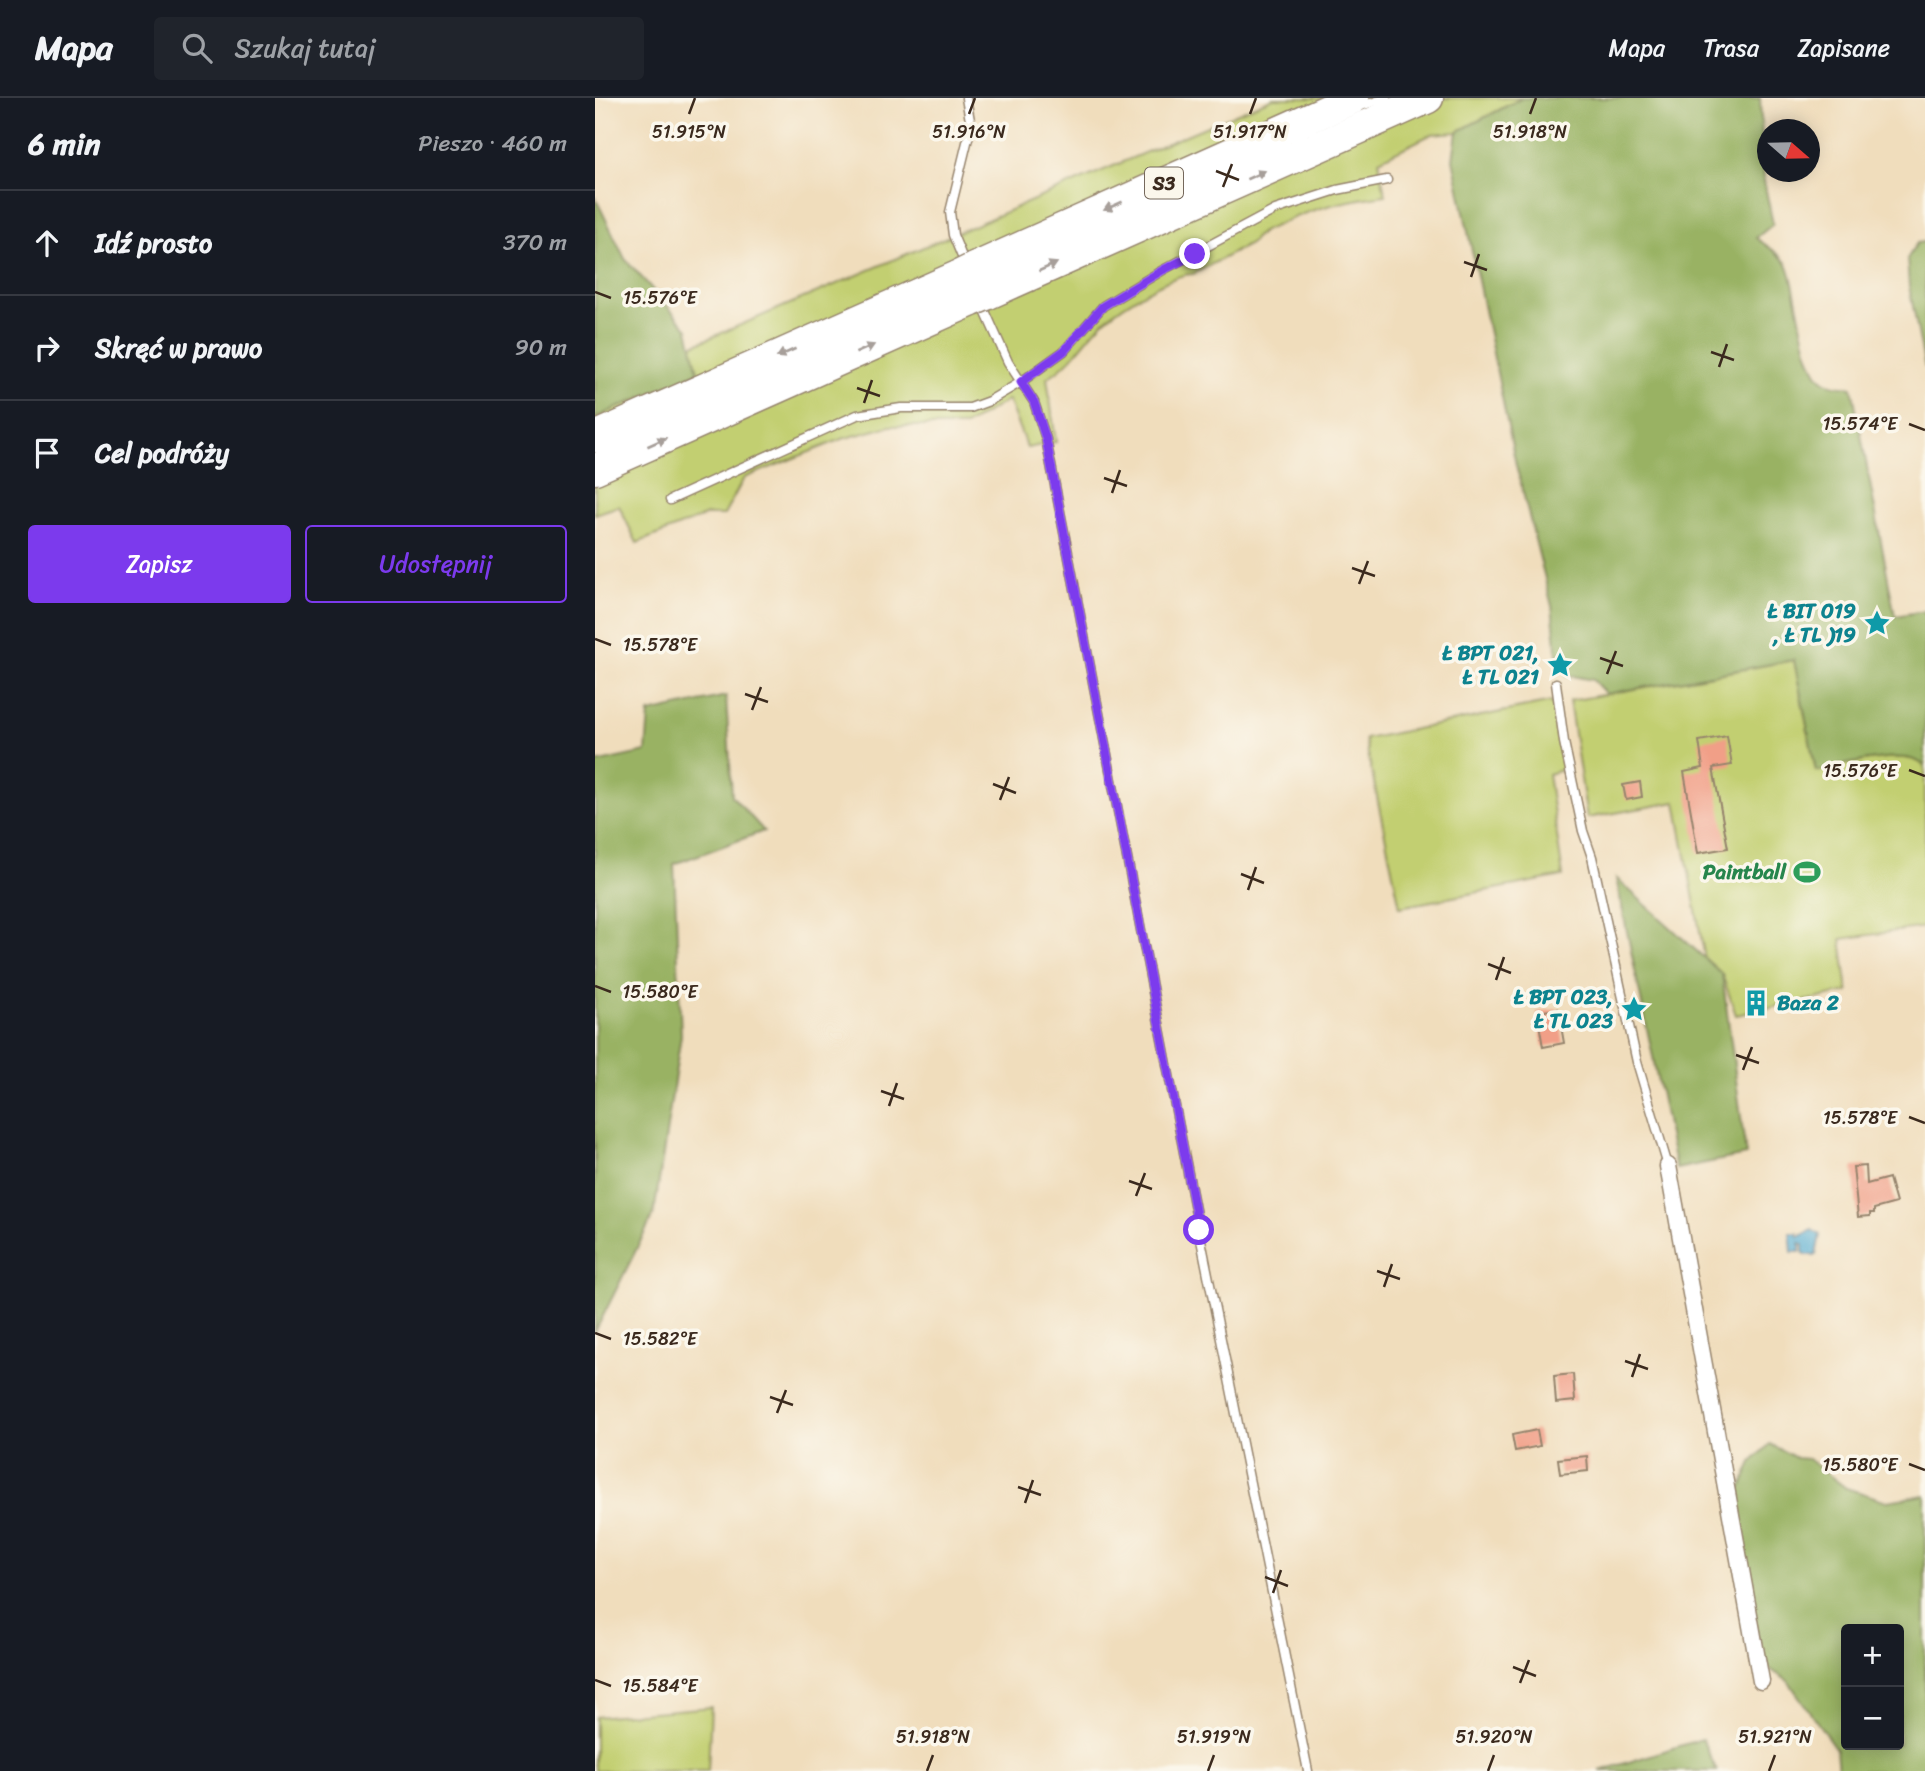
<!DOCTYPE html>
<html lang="pl">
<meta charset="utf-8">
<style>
body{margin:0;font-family:Sriracha,sans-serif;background:#20242c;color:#f1f3f6}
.controls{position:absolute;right:21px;bottom:21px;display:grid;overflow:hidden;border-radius:7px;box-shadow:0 4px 18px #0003}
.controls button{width:63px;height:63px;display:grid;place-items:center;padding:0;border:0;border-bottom:2px solid #363941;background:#171b24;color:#f1f3f6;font:35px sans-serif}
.compass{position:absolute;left:1162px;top:21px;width:63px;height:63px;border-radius:50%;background:#171b24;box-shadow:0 4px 18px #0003;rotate:110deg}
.stop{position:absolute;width:21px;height:21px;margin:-16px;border:5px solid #7c3aed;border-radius:50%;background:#fff}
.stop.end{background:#7c3aed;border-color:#fff;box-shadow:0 2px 7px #0008}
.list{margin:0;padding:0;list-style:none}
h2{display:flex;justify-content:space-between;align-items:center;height:91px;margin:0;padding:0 28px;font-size:30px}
h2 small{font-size:23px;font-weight:400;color:#9ea1a6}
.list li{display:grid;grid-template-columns:46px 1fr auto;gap:21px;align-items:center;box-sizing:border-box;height:105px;padding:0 28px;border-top:2px solid #363941}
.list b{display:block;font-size:26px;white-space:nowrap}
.list em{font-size:23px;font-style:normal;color:#9ea1a6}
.actions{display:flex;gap:14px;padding:21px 28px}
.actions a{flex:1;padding:16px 0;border:2px solid #7c3aed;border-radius:7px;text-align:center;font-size:24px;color:#7c3aed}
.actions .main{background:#7c3aed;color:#fff}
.icon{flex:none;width:38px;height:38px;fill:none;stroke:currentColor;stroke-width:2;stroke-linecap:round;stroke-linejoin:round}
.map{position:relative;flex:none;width:1330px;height:1673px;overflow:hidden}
header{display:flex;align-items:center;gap:42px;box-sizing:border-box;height:98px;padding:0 35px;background:#171b24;border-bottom:2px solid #363941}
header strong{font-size:33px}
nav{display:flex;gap:38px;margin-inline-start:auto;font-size:24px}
.search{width:490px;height:63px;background:#20242c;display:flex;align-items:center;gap:18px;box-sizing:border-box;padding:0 24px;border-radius:7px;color:#9ea1a6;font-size:26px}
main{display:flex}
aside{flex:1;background:#171b24}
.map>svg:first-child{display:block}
</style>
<header>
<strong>Mapa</strong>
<div class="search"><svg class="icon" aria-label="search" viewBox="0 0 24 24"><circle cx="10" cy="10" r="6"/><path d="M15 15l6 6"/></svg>Szukaj tutaj</div>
<nav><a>Mapa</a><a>Trasa</a><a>Zapisane</a></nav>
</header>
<main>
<aside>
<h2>6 min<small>Pieszo · 460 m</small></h2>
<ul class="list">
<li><svg class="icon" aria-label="ahead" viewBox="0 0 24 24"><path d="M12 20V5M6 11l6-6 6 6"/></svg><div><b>Idź prosto</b></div><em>370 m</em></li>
<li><svg class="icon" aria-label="right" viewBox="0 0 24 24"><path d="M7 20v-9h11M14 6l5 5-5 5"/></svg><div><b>Skręć w prawo</b></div><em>90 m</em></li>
<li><svg class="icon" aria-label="arrive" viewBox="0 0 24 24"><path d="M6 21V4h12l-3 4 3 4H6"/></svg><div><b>Cel podróży</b></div></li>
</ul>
<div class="actions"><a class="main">Zapisz</a><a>Udostępnij</a></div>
</aside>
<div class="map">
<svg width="1330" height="1673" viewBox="0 0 1330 1673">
<rect width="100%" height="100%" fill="#fbf7ec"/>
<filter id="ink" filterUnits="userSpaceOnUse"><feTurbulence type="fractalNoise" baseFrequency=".0143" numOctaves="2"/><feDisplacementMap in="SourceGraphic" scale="14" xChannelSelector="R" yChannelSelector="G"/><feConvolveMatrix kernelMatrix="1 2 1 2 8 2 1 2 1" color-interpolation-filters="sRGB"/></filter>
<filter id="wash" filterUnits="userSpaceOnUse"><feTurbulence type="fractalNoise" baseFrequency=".00686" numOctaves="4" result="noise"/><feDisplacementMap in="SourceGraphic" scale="28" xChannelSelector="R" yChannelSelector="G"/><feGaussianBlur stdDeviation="1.57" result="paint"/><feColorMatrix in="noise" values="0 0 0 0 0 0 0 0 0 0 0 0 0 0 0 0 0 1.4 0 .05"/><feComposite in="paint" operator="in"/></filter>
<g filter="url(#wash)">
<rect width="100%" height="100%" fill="#f0ddbc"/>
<path fill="#c2cf71" stroke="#7e7c48" stroke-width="2" d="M678 0H927L862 34 837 36 784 62 790 97C748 103 720 109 682 127 671 132 662 135 655 146L598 176C578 175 527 207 511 221 489 241 479 264 452 280L461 344 432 350 413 302 370 328H295L247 341 149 380 129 417H112L42 445 24 408 0 416V289Z
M1199 562 1221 673C1246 668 1313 648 1330 669V829L1246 841 1253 894 1141 917 1127 876 1110 861 1081 704 992 720 974 603Z
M957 604 970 671 953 676 968 778 805 809 770 641Z
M116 1609 113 1673H0V1619Z"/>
<path fill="#99b263" stroke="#6a6e40" stroke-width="2" fill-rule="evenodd" d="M927 0H1165L1169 83 1178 126 1161 140C1170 147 1188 157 1193 168 1204 194 1207 271 1231 284 1238 288 1250 288 1257 289L1300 518 1330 513V669C1313 648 1246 668 1221 673L1199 562 1011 596 998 582 972 577 962 557 957 508 921 367 858 61 862 34Z
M0 99 30 161 93 231 103 274 0 320Z
M1330 144V270L1314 188 1312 161 1322 145Z
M131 598 137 698 169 733 79 766 86 937 59 1116 0 1234V665L51 654 54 615Z
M1021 780 1127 876 1151 1057 1081 1071Z
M1175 1346 1201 1360 1213 1361 1251 1390 1292 1403 1330 1397V1673H1243L1241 1651 1193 1583 1167 1566 1138 1410 1157 1364ZM1251 1531H1304V1647H1251Z
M1107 1641 1122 1673H1005Z"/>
<path fill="#55acd1" stroke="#486b78" stroke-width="2" d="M1217 1132 1225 1137 1221 1157H1211L1208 1154V1146L1205 1145V1154H1197L1195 1135H1203L1204 1139Z"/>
<g id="blocks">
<path fill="#f19f87" d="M1132 638 1137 667 1118 670 1133 750 1103 755 1089 674 1108 670 1104 643Z
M1045 684 1047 699 1031 702 1028 687Z
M963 911 969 945 948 949 942 914Z
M1271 1068 1272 1086 1294 1080 1301 1105 1279 1111V1115H1275V1118L1263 1119 1258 1069Z
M978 1276 980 1303 961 1305 959 1278Z
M942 1332 945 1348 920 1353 917 1337Z
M992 1358 993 1373 965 1376 963 1361Z"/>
</g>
</g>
<g filter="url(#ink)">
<use href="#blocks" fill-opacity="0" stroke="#96846d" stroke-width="2"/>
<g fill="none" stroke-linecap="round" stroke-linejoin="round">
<g stroke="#96846d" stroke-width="11">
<path id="lane" d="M763 9 791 0
M370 166 358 137 355 114 376 28 371 0
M386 204 413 264 439 304 451 341 604 1132 713 1673
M75 402 262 317 306 310H375L394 303 426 284 469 253 508 208 568 172 680 112 742 92 792 82
M961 585 969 644 988 733 997 759 1042 964 1073 1068"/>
</g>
<g stroke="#96846d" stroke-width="19">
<path id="street" d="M1073 1068 1166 1583"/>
</g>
<g stroke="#96846d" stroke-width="33">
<path id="highway" d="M379 170 759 0
M391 197 833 0
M0 339 365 177
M0 371 377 203"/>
</g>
<use href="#lane" stroke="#fff" stroke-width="8"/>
<use href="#street" stroke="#fff" stroke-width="16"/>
<use href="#highway" stroke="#fff" stroke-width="30"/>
<g stroke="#96846d" stroke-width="33" stroke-linecap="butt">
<path id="highway-bridge" d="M365 177 379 170
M377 203 391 197"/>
</g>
<use href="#highway-bridge" stroke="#fff" stroke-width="30"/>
</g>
<defs><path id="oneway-solid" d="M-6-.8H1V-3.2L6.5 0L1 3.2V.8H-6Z" transform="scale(1.75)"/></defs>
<g fill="#a79f9a">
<use href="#oneway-solid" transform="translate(661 77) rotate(-24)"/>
<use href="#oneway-solid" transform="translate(518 108) rotate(156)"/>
<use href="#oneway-solid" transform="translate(453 169) rotate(-24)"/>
<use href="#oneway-solid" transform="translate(270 251) rotate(-24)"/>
<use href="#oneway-solid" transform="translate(191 255) rotate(156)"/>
<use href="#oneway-solid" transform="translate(62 344) rotate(-24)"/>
</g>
</g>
<g fill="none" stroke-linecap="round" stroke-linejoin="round" filter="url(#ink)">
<path stroke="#7c3aed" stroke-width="9" d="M600 156 568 172 508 208 469 253 426 284 439 304 451 341 604 1132"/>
</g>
<path fill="none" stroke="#3b2a1e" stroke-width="2.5" d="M94 16 100 0M374 16 380 0M655 16 661 0M935 16 941 0M621 73 644 82M628 89 637 66M869 164 892 172M876 179 884 156M0 194 16 200M1116 254 1139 262M1124 269 1132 246M262 290 285 298M269 305 277 282M1314 326 1330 332M509 380 532 388M517 395 525 372M757 470 780 478M764 486 773 463M0 541 16 547M1005 560 1028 568M1012 576 1021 553M150 596 173 604M157 612 166 589M1314 672 1330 678M398 686 421 695M405 702 414 679M646 776 669 785M653 792 661 769M893 866 916 875M901 882 909 859M0 888 16 894M1141 957 1164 965M1148 972 1157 949M286 993 309 1001M294 1008 302 985M1314 1019 1330 1025M534 1083 557 1091M541 1098 550 1075M782 1173 805 1181M789 1189 797 1166M0 1235 16 1241M1030 1263 1053 1271M1037 1279 1045 1256M175 1299 198 1307M182 1315 191 1292M1314 1366 1330 1372M423 1389 446 1397M430 1405 438 1382M670 1479 693 1488M678 1495 686 1472M918 1569 941 1578M0 1582 16 1588M925 1585 934 1562M332 1673 338 1657M613 1673 619 1657M893 1673 899 1657M1174 1673 1180 1657"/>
<defs>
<g id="sight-bare" transform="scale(2.1)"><path d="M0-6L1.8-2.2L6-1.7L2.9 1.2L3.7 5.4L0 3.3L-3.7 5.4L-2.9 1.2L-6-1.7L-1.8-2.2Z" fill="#0f9aa8" stroke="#fbf7ec" stroke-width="2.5" paint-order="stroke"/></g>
<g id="stadium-bare" transform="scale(2.1)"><path d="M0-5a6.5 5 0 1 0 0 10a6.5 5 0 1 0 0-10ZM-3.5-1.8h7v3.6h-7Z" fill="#2e9e5b" stroke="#fbf7ec" stroke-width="2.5" paint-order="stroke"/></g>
<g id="building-bare" transform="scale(2.1)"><path d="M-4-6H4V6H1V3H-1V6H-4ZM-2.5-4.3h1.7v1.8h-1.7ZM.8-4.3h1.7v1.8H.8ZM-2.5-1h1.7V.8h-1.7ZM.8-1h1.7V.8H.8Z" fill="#0f9aa8" stroke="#fbf7ec" stroke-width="2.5" paint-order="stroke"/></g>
</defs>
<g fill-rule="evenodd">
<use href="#sight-bare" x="1282" y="525"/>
<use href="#sight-bare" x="965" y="567"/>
<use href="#stadium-bare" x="1212" y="774"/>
<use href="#building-bare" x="1161" y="905"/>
<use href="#sight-bare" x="1039" y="911"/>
</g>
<g text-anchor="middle" stroke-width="7" stroke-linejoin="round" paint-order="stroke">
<rect fill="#fbf7ec" stroke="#75685c" stroke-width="2" x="550" y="69.5" width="38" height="31" rx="5"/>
<g font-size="19" font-weight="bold" fill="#3b2a1e">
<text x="569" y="92">S3</text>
</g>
<g font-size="21" font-weight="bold" fill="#0d838f" stroke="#fbf7ec" text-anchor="end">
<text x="1261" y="520">Ł BIT 019<tspan x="1261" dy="24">, Ł TL )19</tspan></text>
<text x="944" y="562">Ł BPT 021,<tspan x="944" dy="24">Ł TL 021</tspan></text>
<text x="1018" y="906">Ł BPT 023,<tspan x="1018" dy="24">Ł TL 023</tspan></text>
<text x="1182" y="912" text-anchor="start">Baza 2</text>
</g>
<g font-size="21" font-weight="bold" fill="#27864d" stroke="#fbf7ec" text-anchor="end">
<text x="1191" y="781">Paintball</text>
</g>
</g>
<g font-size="18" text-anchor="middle" fill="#3b2a1e" stroke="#fbf7ec" stroke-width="7" stroke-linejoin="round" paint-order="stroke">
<text x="655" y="40">51.917°N</text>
<text x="935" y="40">51.918°N</text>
<text x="94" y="40">51.915°N</text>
<text x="374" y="40">51.916°N</text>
<text x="65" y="206">15.576°E</text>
<text x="1265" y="332">15.574°E</text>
<text x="65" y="553">15.578°E</text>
<text x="1265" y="679">15.576°E</text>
<text x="65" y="900">15.580°E</text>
<text x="1265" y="1026">15.578°E</text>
<text x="65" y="1247">15.582°E</text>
<text x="1265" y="1373">15.580°E</text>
<text x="65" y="1594">15.584°E</text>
<text x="338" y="1645">51.918°N</text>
<text x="619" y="1645">51.919°N</text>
<text x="899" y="1645">51.920°N</text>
<text x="1180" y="1645">51.921°N</text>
</g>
</svg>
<div class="controls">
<button>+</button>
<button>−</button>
</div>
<svg class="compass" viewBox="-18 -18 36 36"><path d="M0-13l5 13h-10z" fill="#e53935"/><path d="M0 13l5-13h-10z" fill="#9ea1a6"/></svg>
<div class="stop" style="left:604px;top:1132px"></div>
<div class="stop end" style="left:600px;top:156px"></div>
</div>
</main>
